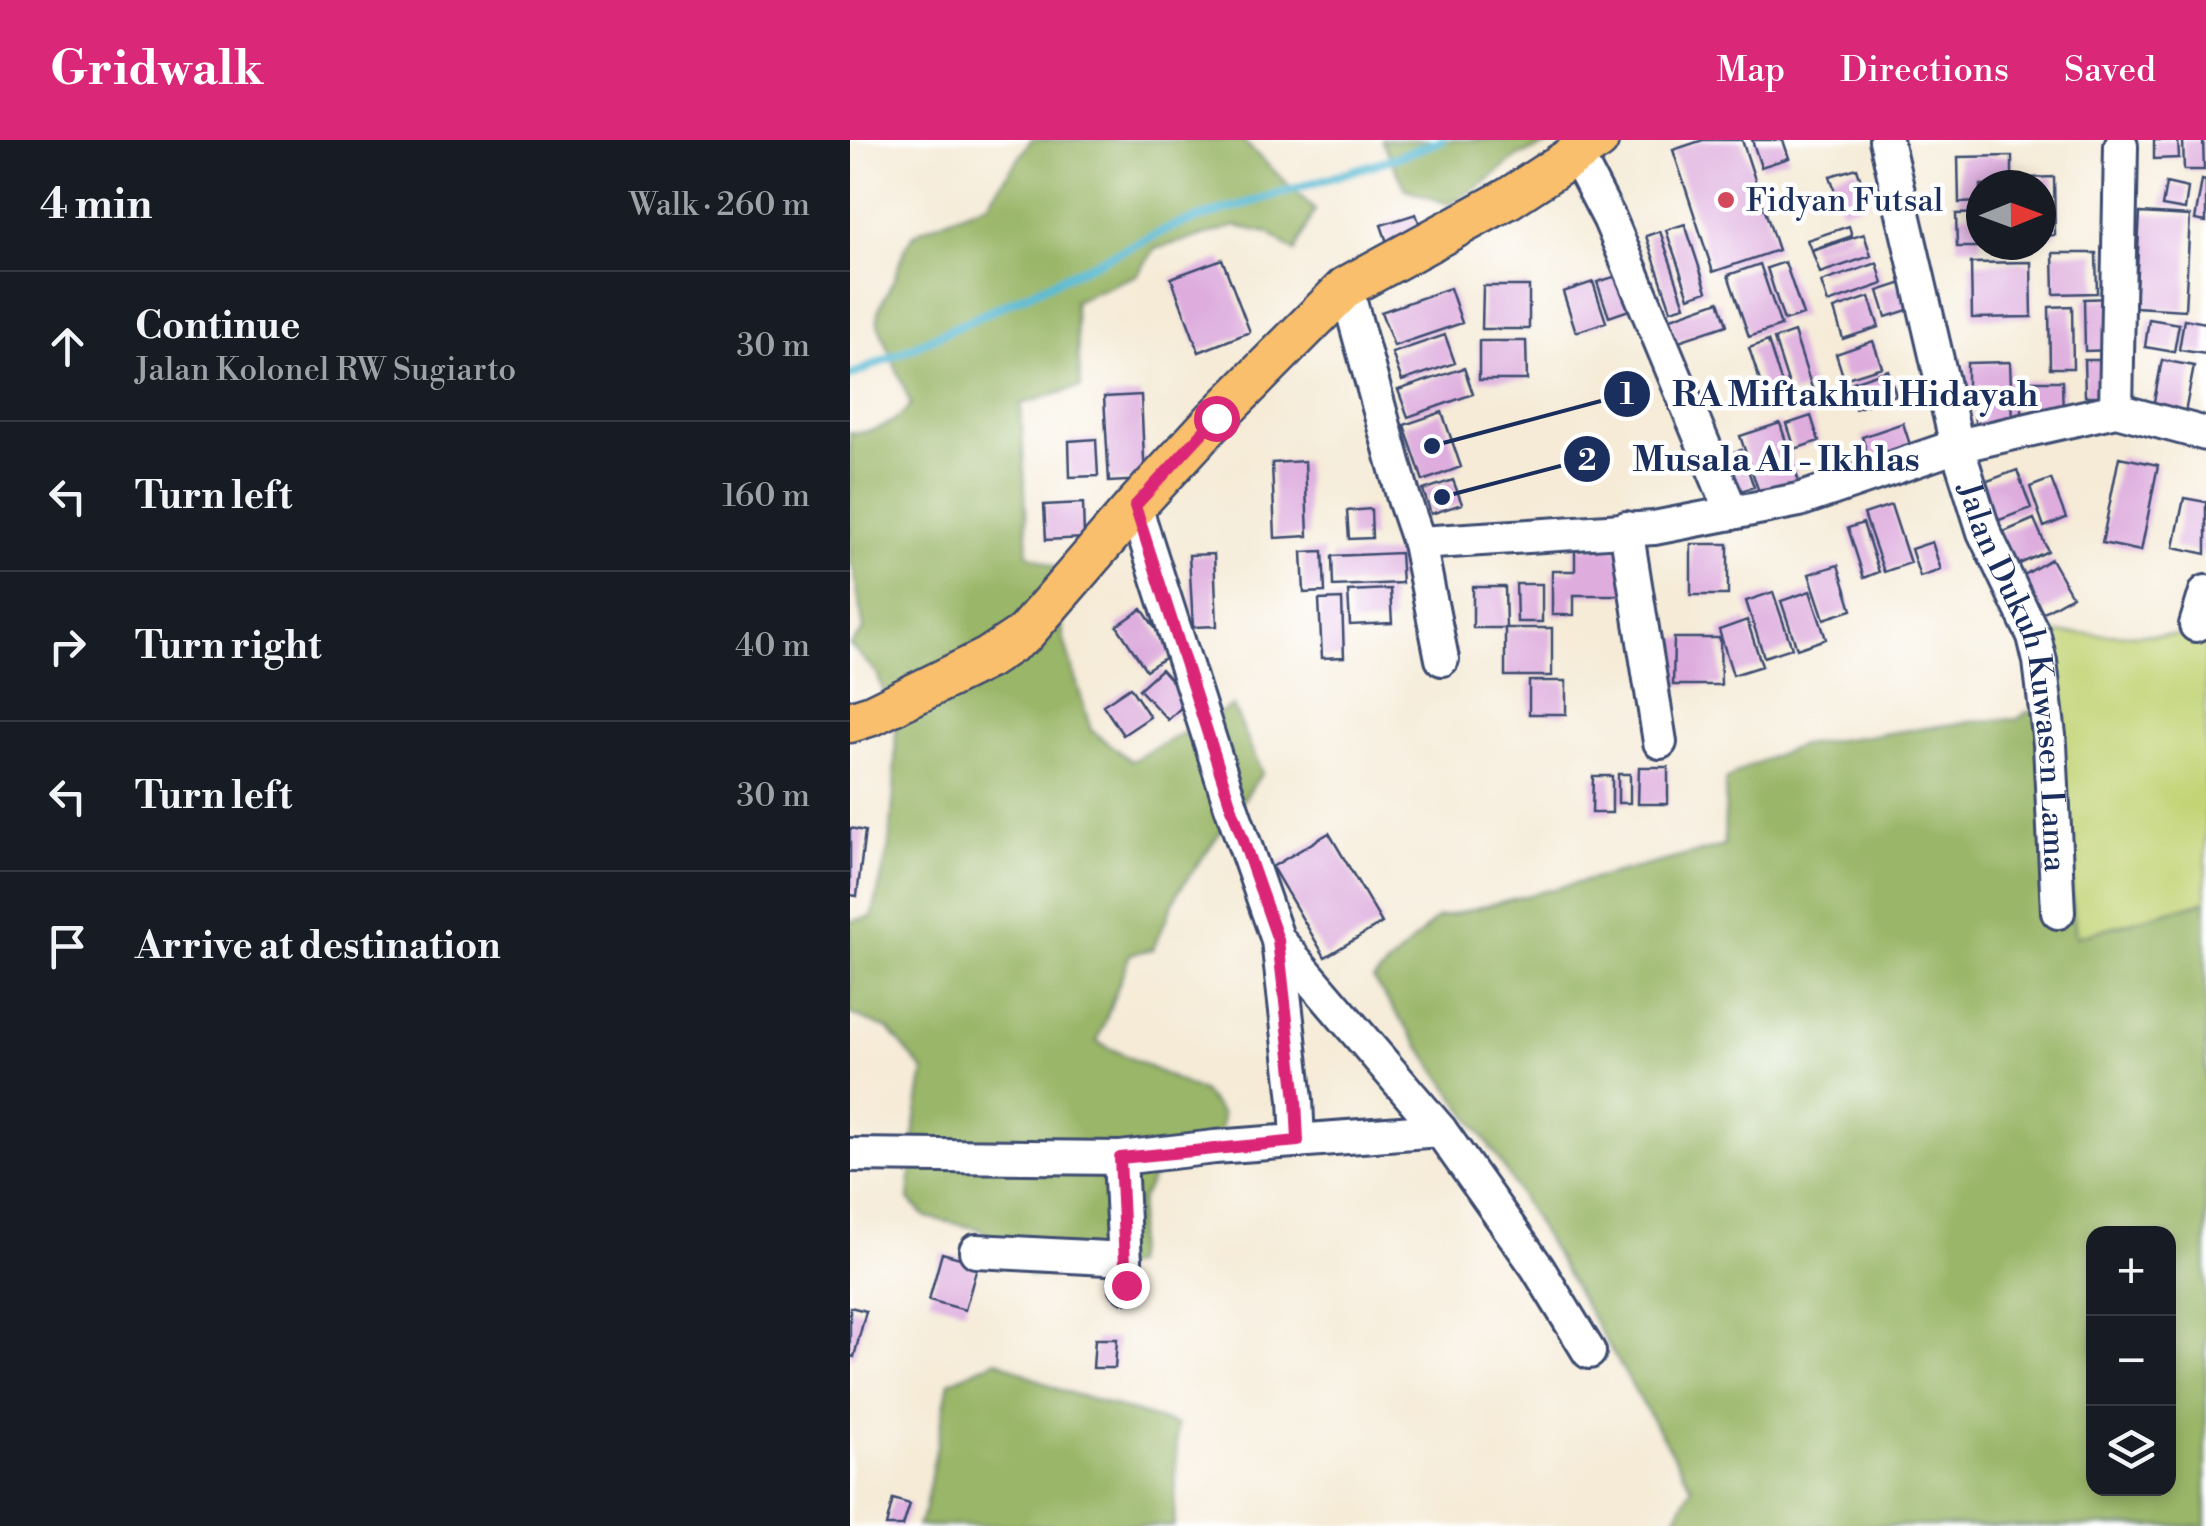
<!DOCTYPE html>
<meta charset="utf-8">
<style>
body{margin:0;font-family:"Libre Bodoni",serif;background:#242831;color:#f1f3f6}
.controls{position:absolute;right:30px;bottom:30px;display:grid;overflow:hidden;border-radius:20px;box-shadow:0 5px 15px #0003}
.controls button{width:90px;height:90px;display:grid;place-items:center;padding:0;border:0;border-bottom:2px solid #363941;background:#171b24;color:#f1f3f6;font:50px sans-serif}
.compass{position:absolute;left:1116px;top:30px;width:90px;height:90px;border-radius:50%;background:#171b24;box-shadow:0 5px 15px #0003;rotate:89deg}
.stop{position:absolute;width:30px;height:30px;margin:-22px;border:8px solid #db2777;border-radius:50%;background:#fff}
.stop.end{background:#db2777;border-color:#fff;box-shadow:0 2px 10px #0008}
.list{margin:0;padding:0;list-style:none}
h2{display:flex;justify-content:space-between;align-items:center;height:130px;margin:0;padding:0 40px;font-size:42px}
h2 small{font-size:32px;font-weight:400;color:#9ea1a6}
.list li{display:grid;grid-template-columns:65px 1fr auto;gap:30px;align-items:center;box-sizing:border-box;height:150px;padding:0 40px;border-top:2px solid #363941}
.list b{display:block;font-size:38px;white-space:nowrap}
.list p{margin:0;font-size:32px;white-space:nowrap;color:#9ea1a6}
.list em{font-size:32px;font-style:normal;color:#9ea1a6}
.icon{flex:none;width:55px;height:55px;fill:none;stroke:currentColor;stroke-width:2;stroke-linecap:round;stroke-linejoin:round}
.map{position:relative;flex:none;width:1356px;height:1386px;overflow:hidden}
header{display:flex;align-items:center;gap:60px;box-sizing:border-box;height:140px;padding:0 50px;background:#db2777;color:#fff}
header strong{font-size:48px}
nav{display:flex;gap:55px;margin-inline-start:auto;font-size:35px}
main{display:flex}
aside{flex:1;background:#171b24}
.map>svg:first-child{display:block}
</style>
<header>
<strong>Gridwalk</strong>
<nav><a>Map</a><a>Directions</a><a>Saved</a></nav>
</header>
<main>
<aside>
<h2>4 min<small>Walk · 260 m</small></h2>
<ul class="list">
<li><svg class="icon" aria-label="ahead" viewBox="0 0 24 24"><path d="M12 20V5M6 11l6-6 6 6"/></svg><div><b>Continue</b><p>Jalan Kolonel RW Sugiarto</p></div><em>30 m</em></li>
<li><svg class="icon" aria-label="left" viewBox="0 0 24 24"><path d="M17 20v-9H6M10 6l-5 5 5 5"/></svg><div><b>Turn left</b></div><em>160 m</em></li>
<li><svg class="icon" aria-label="right" viewBox="0 0 24 24"><path d="M7 20v-9h11M14 6l5 5-5 5"/></svg><div><b>Turn right</b></div><em>40 m</em></li>
<li><svg class="icon" aria-label="left" viewBox="0 0 24 24"><path d="M17 20v-9H6M10 6l-5 5 5 5"/></svg><div><b>Turn left</b></div><em>30 m</em></li>
<li><svg class="icon" aria-label="arrive" viewBox="0 0 24 24"><path d="M6 21V4h12l-3 4 3 4H6"/></svg><div><b>Arrive at destination</b></div></li>
</ul>
</aside>
<div class="map">
<svg width="1356" height="1386" viewBox="0 0 1356 1386">
<rect width="100%" height="100%" fill="#fff"/>
<filter id="ink" filterUnits="userSpaceOnUse"><feTurbulence type="fractalNoise" baseFrequency=".01" numOctaves="2"/><feDisplacementMap in="SourceGraphic" scale="20" xChannelSelector="R" yChannelSelector="G"/><feConvolveMatrix kernelMatrix="1 2 1 2 8 2 1 2 1" color-interpolation-filters="sRGB"/></filter>
<filter id="wash" filterUnits="userSpaceOnUse"><feTurbulence type="fractalNoise" baseFrequency=".0048" numOctaves="4" result="noise"/><feDisplacementMap in="SourceGraphic" scale="40" xChannelSelector="R" yChannelSelector="G"/><feGaussianBlur stdDeviation="2.25" result="paint"/><feColorMatrix in="noise" values="0 0 0 0 0 0 0 0 0 0 0 0 0 0 0 0 0 1.4 0 .05"/><feComposite in="paint" operator="in"/></filter>
<g filter="url(#wash)">
<rect width="100%" height="100%" fill="#f5ebd7"/>
<path fill="#c3d477" stroke="#6f826a" stroke-width="2.5" d="M1197 493 1356 496V761L1226 797Z"/>
<path fill="#9ab668" stroke="#5a7263" stroke-width="2.5" fill-rule="evenodd" d="M181 0H392L465 70 445 112 418 93 386 86 305 109 287 135 224 161 231 247 171 264 178 414 210 429 213 497 241 590 281 621 383 566 412 633 328 752 303 809 280 814 247 902 354 953 372 975 369 1015 306 1032 291 1060 283 1125 253 1130 179 1136 130 1089 76 1077 59 1060 65 984 74 931 38 889 0 874V781L22 777 39 706 44 654 46 590 27 533 0 505 14 490 3 427 0 423V292C23 295 47 282 61 265L28 184V171L45 137 55 107 63 96 73 89 138 63Z
M531 0H710L668 16 630 46 598 64 556 49Z
M1204 571 1226 797 1356 761V1386H821L842 1347 648 1018 523 840 587 778 874 706 876 640 899 626 951 605 1126 581 1168 579 1177 572ZM1244 1094H1318V1348H1244Z
M147 1220 207 1249 327 1285 324 1386H67L74 1373 99 1242Z"/>
<g fill="none" stroke-linecap="round" stroke-linejoin="round">
<path stroke="#54b8d2" stroke-width="9" d="M0 236 327 85 547 17 592 0"/>
</g>
<g id="blocks">
<path fill="#deadde" d="M853 0H892L928 110 863 132 823 10Z
M902 0H933L939 18 911 27Z
M1304 0H1328L1329 18 1304 19Z
M1333 0H1353L1354 30H1334Z
M1162 16V45H1131V62L1109 63 1108 17Z
M1007 28 1018 62 991 71 980 36Z
M1204 37 1205 95 1191 96V45H1179V38Z
M1352 40 1356 41V82L1345 80Z
M1316 43 1338 48 1335 70 1312 66Z
M1131 73V107H1107L1106 74Z
M1290 73 1340 76 1335 170 1285 167Z
M566 74 575 99 540 111 531 85Z
M835 84 857 151 839 157 816 90Z
M999 86 1002 96 961 110 957 100Z
M810 91 835 166 821 170 796 96Z
M1014 94 1021 116 970 133 962 111Z
M1203 113H1246L1247 153 1204 154Z
M372 119 400 192 349 212 321 138Z
M935 122 953 175 934 181 917 128Z
M1181 122 1182 177 1122 178 1121 123Z
M1027 123 1033 144 978 163 971 142Z
M910 124 931 186 899 197 878 135Z
M777 133 788 167 759 177 747 142Z
M1062 140 1070 166 1036 177 1028 151Z
M743 142 756 182 726 192 713 152Z
M633 146H679V189H632Z
M600 148 612 183 544 206 531 172Z
M1019 157 1029 187 993 199 984 169Z
M1262 158 1263 210 1235 211 1234 159Z
M869 161 877 185 826 202 818 179Z
M1222 166 1223 228H1200L1199 167Z
M1299 179 1329 184 1324 212 1295 207Z
M1334 179 1356 183V214L1329 210Z
M944 192 962 248 942 255 924 199Z
M595 195 605 223 552 241 542 213Z
M629 201H676L677 240H629Z
M918 201 937 260 918 266 899 208Z
M1023 201 1032 227 994 239 986 214Z
M1234 220H1259L1260 256H1235Z
M1312 220 1344 226 1333 283 1301 277Z
M1160 222 1161 247 1117 248V223Z
M614 228 623 254 558 277 548 250Z
M1038 230 1046 255 1005 269 997 244Z
M1172 241H1212L1213 277 1172 278Z
M1162 252 1163 284 1125 285 1124 253Z
M291 255 295 340 259 342 254 257Z
M592 272 611 327 573 341 554 285Z
M961 276 969 301 945 309 937 284Z
M930 283 949 342 910 355 890 296Z
M1053 283 1062 311 1021 325 1012 297Z
M246 299 248 336 220 337 219 301Z
M891 310 904 347 884 353 872 316Z
M1269 317 1308 325 1291 411 1252 403Z
M455 321 458 396 425 398 422 323Z
M1167 330 1181 368 1139 384 1124 346Z
M1201 339 1216 378 1194 387 1180 347Z
M603 340 612 364 581 374 573 350Z
M1334 358 1356 362V414L1324 407Z
M233 363 234 398 196 400 194 365Z
M1041 365 1060 423 1034 432 1014 374Z
M521 369 522 398 499 399 497 371Z
M1184 379 1198 411 1163 427 1149 394Z
M1013 383 1029 432 1014 438 998 388Z
M1082 402 1091 430 1070 437 1061 409Z
M841 404H878V455H841Z
M725 406H778V455H724V475H702V431H725Z
M473 411 475 452 454 453 452 412Z
M550 413 552 443 483 446 482 416Z
M364 414 367 486 343 487 339 415Z
M1201 419 1222 456 1192 473 1171 437Z
M988 425 1002 470 974 479 959 434Z
M666 444H692V482H667Z
M623 447H655L656 488H623Z
M540 449 542 483 500 485 498 451Z
M960 451 976 499 947 509 931 461Z
M923 452 942 508 914 517 896 461Z
M492 459 494 517 472 518 469 460Z
M292 469 322 513 296 530 267 486Z
M897 480 912 526 883 535 869 490Z
M655 488H702V536H655Z
M824 498H870L871 545H823Z
M311 529 339 560 318 580 289 549Z
M679 541H716V574H679Z
M280 547 300 577 273 595 253 565Z
M789 627H818V664H788Z
M768 634H780V663H768Z
M743 636H762V673H742Z
M0 688 15 691 7 756 0 755Z
M479 693 532 783 475 817 422 727Z
M92 1113 128 1123 115 1170 79 1160Z
M0 1167 16 1171 4 1217 0 1216Z
M245 1199H267L265 1228H243Z
M43 1359 60 1364 53 1386H36Z"/>
</g>
</g>
<g filter="url(#ink)">
<use href="#blocks" fill-opacity="0" stroke="#3c4b70" stroke-width="2.5"/>
<g fill="none" stroke-linecap="round" stroke-linejoin="round">
<g stroke="#3c4b70" stroke-width="38">
<g id="minor">
<path id="s1" d="M1036 0 1107 306 1134 392 1184 496 1190 521 1200 604 1208 772"/>
<path d="M726 14 760 80 882 373"/>
<path d="M496 147 554 359 569 403 592 519"/>
<path d="M1266 270 1271 6"/>
<path d="M285 366 381 666 428 800 446 960 448 1001"/>
<path d="M776 388 810 602"/>
<path d="M569 403 804 388 949 360 1107 306 1266 270 1356 294"/>
<path d="M1346 485 1356 452"/>
<path d="M428 800 590 990 687 1127 739 1212"/>
<path d="M0 1015 270 1018 365 1007 590 990"/>
<path d="M270 1018 276 1145"/>
<path d="M126 1111 275 1119"/>
</g>
</g>
<g stroke="#3c4b70" stroke-width="45">
<path id="major" d="M0 582 22 575 138 518 174 494 285 366 366 278 496 147 659 58 748 0"/>
</g>
<use href="#minor" stroke="#fff" stroke-width="32"/>
<use href="#major" stroke="#f9bf6c" stroke-width="40"/>
</g>
</g>
<g fill="none" stroke-linecap="round" stroke-linejoin="round" filter="url(#ink)">
<path stroke="#db2777" stroke-width="12" d="M276 1145 270 1018 448 1001 446 960 428 800 381 666 285 366 366 278"/>
</g>
<circle fill="#d1495b" stroke="#fff" stroke-width="4" cx="876" cy="60" r="10"/>
<g text-anchor="middle" stroke-width="9" stroke-linejoin="round" paint-order="stroke">
<g font-size="32" fill="#1b2f5e" stroke="#fff" text-anchor="start">
<text x="896" y="71">Fidyan Futsal</text>
</g>
<g font-size="32" fill="#1b2f5e" stroke="#fff">
<text dy="11" stroke="none"><textPath href="#s1" startOffset="555">Jalan Dukuh Kuwasen Lama</textPath></text>
</g>
</g>
<path fill="none" stroke="#1b2f5e" stroke-width="4" d="M582 306L777 254M592 357L737 319"/>
<g fill="#1b2f5e" stroke="#fff" stroke-width="4">
<circle cx="582" cy="306" r="10"/>
<circle cx="592" cy="357" r="10"/>
<circle cx="777" cy="254" r="25"/>
<circle cx="737" cy="319" r="25"/>
</g>
<g font-size="30" text-anchor="middle" font-weight="bold" fill="#fff">
<text x="777" y="264">1</text>
<text x="737" y="330">2</text>
</g>
<g font-size="35" text-anchor="middle" font-weight="bold" fill="#1b2f5e" stroke="#fff" stroke-width="9" stroke-linejoin="round" paint-order="stroke">
<text x="1005" y="266">RA Miftakhul Hidayah</text>
<text x="926" y="331">Musala Al - Ikhlas</text>
</g>
</svg>
<div class="controls">
<button>+</button>
<button>−</button>
<button><svg class="icon" aria-label="layers" viewBox="0 0 24 24"><path d="M12 4l9 5-9 5-9-5zM3 14l9 5 9-5"/></svg></button>
</div>
<svg class="compass" viewBox="-18 -18 36 36"><path d="M0-13l5 13h-10z" fill="#e53935"/><path d="M0 13l5-13h-10z" fill="#9ea1a6"/></svg>
<div class="stop" style="left:366px;top:278px"></div>
<div class="stop end" style="left:276px;top:1145px"></div>
</div>
</main>
